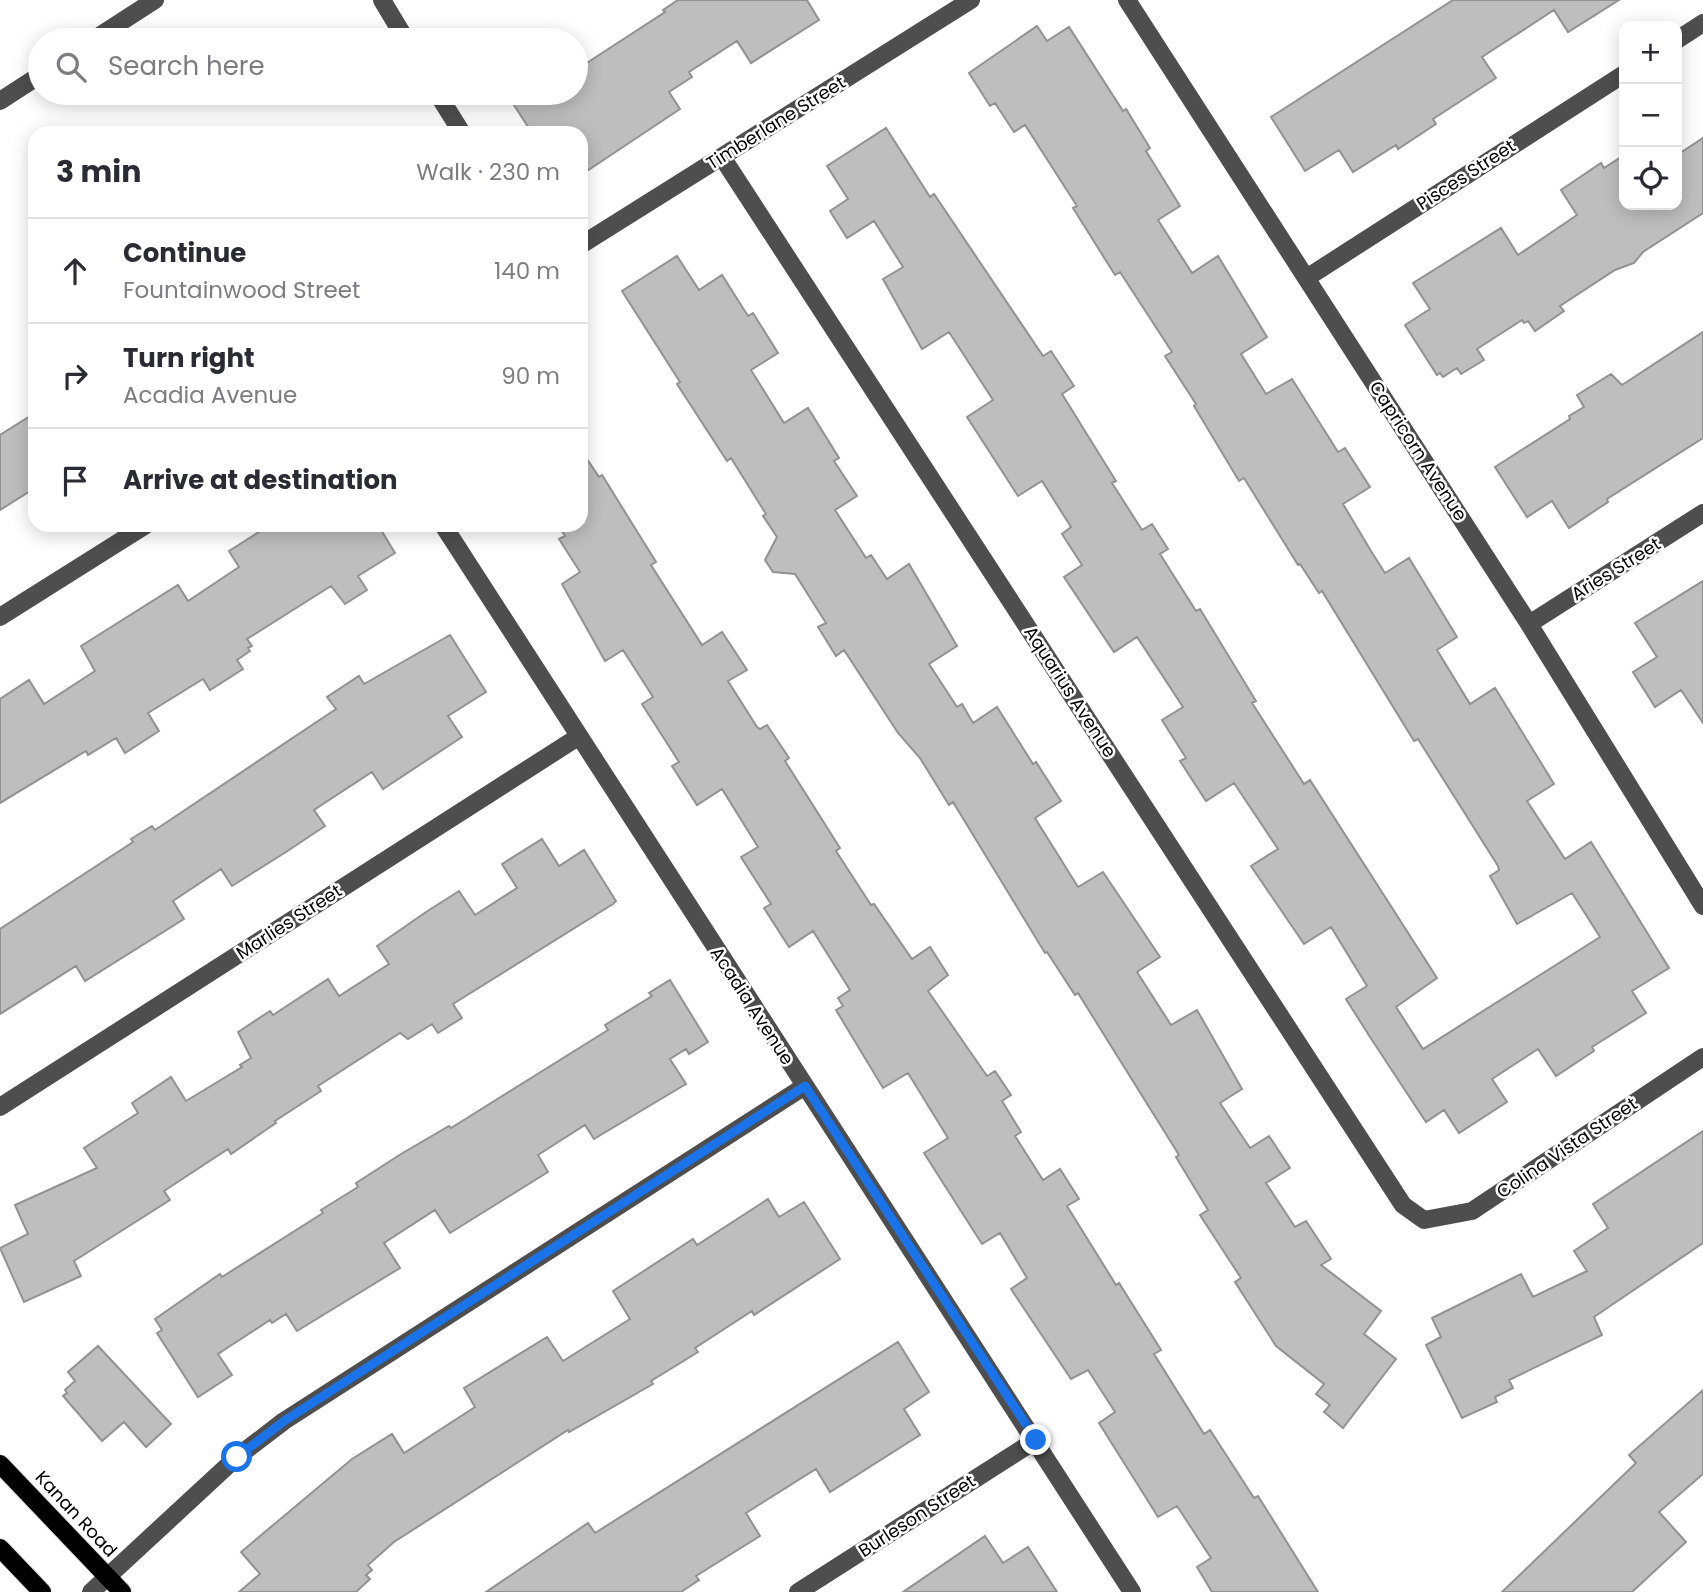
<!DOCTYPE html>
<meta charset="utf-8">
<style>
body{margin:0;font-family:Poppins,sans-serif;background:#f2f2f3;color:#2b2b33}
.controls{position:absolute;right:21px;top:21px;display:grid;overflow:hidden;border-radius:14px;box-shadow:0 4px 18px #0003}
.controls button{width:63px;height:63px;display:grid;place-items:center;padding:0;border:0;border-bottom:2px solid #e1e1e2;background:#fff;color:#2b2b33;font:35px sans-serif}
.stop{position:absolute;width:21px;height:21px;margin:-16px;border:5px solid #1a73e8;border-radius:50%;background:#fff}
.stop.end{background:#1a73e8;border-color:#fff;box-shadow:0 2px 7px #0008}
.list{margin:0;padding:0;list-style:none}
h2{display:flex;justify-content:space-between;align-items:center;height:91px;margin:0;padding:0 28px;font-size:30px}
h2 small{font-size:23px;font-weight:400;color:#7c7c81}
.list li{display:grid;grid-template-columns:46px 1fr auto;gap:21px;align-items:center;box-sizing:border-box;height:105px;padding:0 28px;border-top:2px solid #e1e1e2}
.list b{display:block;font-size:26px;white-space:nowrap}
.list p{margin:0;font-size:23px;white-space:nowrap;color:#7c7c81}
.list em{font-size:23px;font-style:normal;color:#7c7c81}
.icon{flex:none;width:38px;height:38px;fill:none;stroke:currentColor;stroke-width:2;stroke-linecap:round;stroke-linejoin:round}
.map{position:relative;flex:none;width:1703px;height:1592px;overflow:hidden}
.search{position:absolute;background:#fff;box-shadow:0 4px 18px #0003;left:28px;top:28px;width:560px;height:77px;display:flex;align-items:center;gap:18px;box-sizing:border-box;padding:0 24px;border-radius:38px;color:#7c7c81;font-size:26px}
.panel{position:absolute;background:#fff;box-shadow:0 4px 18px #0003;left:28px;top:126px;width:560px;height:406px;border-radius:21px}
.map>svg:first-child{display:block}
</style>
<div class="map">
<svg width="1703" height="1592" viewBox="0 0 1703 1592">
<rect width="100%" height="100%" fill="#fff"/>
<path fill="#bebebe" stroke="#929292" stroke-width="2" d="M678 0H807L819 20 751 63 737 41 689 72 692 77 669 92 680 109 581 175V133H532L514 105 533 93H576V70L665 12 663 10Z
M1453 0H1619L1568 32 1554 10 1482 57 1496 78 1433 119 1436 124 1398 149 1396 145 1353 172 1339 150 1305 171 1271 117Z
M1037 26 1047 41 1069 27 1123 111 1126 109 1150 148 1146 151 1180 206 1158 220 1192 273 1218 256 1267 337 1241 354 1266 394 1292 379 1338 452 1345 448 1370 487 1343 504 1371 551 1385 573 1409 558 1457 637 1437 650 1470 704 1495 688 1554 784 1527 801 1565 859 1591 842 1669 968 1632 991 1646 1013 1592 1047 1594 1051 1556 1076 1538 1049 1492 1079 1507 1102 1459 1133 1444 1110 1426 1122 1370 1037 1346 999 1367 986 1331 927 1304 944 1251 866 1278 849 1234 783 1206 801 1180 761 1186 758 1162 720 1183 707 1137 637 1114 652 1064 577 1082 565 1062 534 1071 527 1042 481 1018 496 967 417 993 400 949 332 922 349 883 279 903 267 874 221 847 238 830 211 848 199 827 166 886 128 930 197 934 194 1043 356 1051 351 1074 386 1062 394 1116 481 1112 483 1142 530 1152 524 1168 549 1160 554 1196 611 1200 609 1256 701 1252 703 1304 784 1310 780 1437 978 1396 1007 1423 1049 1600 937 1572 893 1517 924 1490 876 1499 870 1498 866 1418 739 1414 741 1322 591 1319 593 1300 564 1298 565 1244 478 1239 481 1194 406 1196 404 1165 356 1172 352 1120 272 1115 275 1073 208 1077 206 1025 125 1014 132 995 103 990 106 969 73Z
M1703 138V213L1643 252 1634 263 1615 270 1560 306 1564 311 1535 331 1528 321 1524 323 1522 320 1477 349 1484 360 1461 374 1457 368 1443 377 1440 373 1437 375 1405 325 1430 309 1413 283 1501 228 1518 255 1577 215 1561 190 1601 163 1604 168 1624 155V205H1677V155Z
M677 256 699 290 722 275 748 316 753 313 778 353 751 370 784 423 808 408 839 458 834 461 857 496 835 510 866 558 871 555 887 579 909 564 957 646 929 664 957 707 962 704 973 723 997 707 1033 764 1036 762 1061 801 1035 818 1078 887 1103 872 1160 957 1137 972 1171 1025 1197 1010 1242 1089 1220 1103 1250 1148 1269 1136 1290 1168 1266 1183 1295 1227 1306 1221 1331 1259 1321 1265 1381 1311 1364 1334 1396 1359 1343 1428 1324 1412 1330 1405 1316 1394 1324 1384 1276 1346 1235 1282 1241 1278 1200 1215 1208 1210 1176 1157 1179 1155 1078 993 1075 995 1047 952 1045 953 953 802 949 805 920 758 898 733 844 650 836 656 818 627 826 623 795 574 773 572 765 560 777 537 763 516 766 514 731 458 727 461 677 384 680 382 622 291Z
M1703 332V438L1607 499 1608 502 1569 528 1552 501 1527 517 1495 467 1570 419 1569 416 1584 407 1577 395 1611 374 1622 385Z
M35 413V488L0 510V435Z
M581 450 599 477 602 475 656 562 651 565 702 645 722 632 747 670 728 681 757 727 760 729 767 725 789 758 785 761 840 848 836 851 871 905 874 904 912 959 930 947 948 975 928 991 987 1076 995 1071 1011 1095 1002 1101 1021 1132 1015 1136 1043 1180 1060 1169 1079 1199 1067 1206 1116 1285 1119 1283 1161 1350 1154 1354 1204 1434 1210 1430 1254 1498 1258 1496 1318 1592H1212L1197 1567 1211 1558 1177 1506 1158 1517 1099 1423 1115 1412 1088 1370 1071 1379 1011 1289 1027 1278 1000 1233 982 1244 924 1153 948 1138 908 1073 883 1088 836 1010 843 1006 838 998 850 990 813 931 789 947 764 908 771 904 741 857 758 847 722 789 697 805 672 766 679 762 642 704 653 697 623 650 605 661 562 584 580 572 559 539 565 536 558 525H581Z
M270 525H378L395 553 358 576 367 590 345 604 331 586 247 639 252 646 248 648 250 651 237 660 243 669 210 690 203 679 148 713 159 731 125 753 116 738 88 755 86 751 0 803V699L29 680 44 704 95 671 81 646 178 585 188 601 239 567 229 551Z
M1703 581V723L1681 690 1655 707 1633 672 1657 657 1635 623Z
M450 635 486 692 448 716 462 737 383 789 372 772 314 810 325 826 286 852 232 886 221 869 173 901 184 919 85 981 76 966 0 1014V929L133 842 131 839 152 826 155 830 336 709 327 697 359 676 364 684Z
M542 839 559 866 584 850 616 901 613 904 453 1004 462 1018 438 1033 432 1024 408 1039 400 1033 318 1086 321 1091 275 1121 276 1123 231 1154 228 1149 164 1191 170 1200 74 1261 81 1276 24 1302 0 1248 28 1234 15 1205 97 1168 84 1148 138 1113 132 1103 171 1077 186 1101 242 1067 240 1065 251 1058 238 1032 270 1011 273 1015 328 979 339 996 389 964 377 946 426 912 459 891 475 915 517 888 502 864Z
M670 980 708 1042 689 1054 686 1049 670 1059 686 1084 594 1139 585 1125 538 1155 548 1172 450 1233 435 1210 384 1243 400 1268 297 1331 286 1314 272 1323 270 1320 218 1354 232 1375 198 1397 157 1333 162 1330 155 1319 220 1274 222 1277 323 1213 321 1210 358 1187 356 1183 401 1154 449 1126 451 1128 608 1030 605 1025 652 996 649 993Z
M1703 1131V1243L1594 1317 1602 1335 1509 1380 1513 1388 1495 1397 1497 1402 1462 1418 1426 1345 1441 1337 1432 1318 1521 1274 1533 1297 1587 1271 1574 1251 1608 1228 1593 1204Z
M768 1199 779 1217 804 1202 840 1259 754 1315 752 1311 695 1348 698 1352 651 1381 653 1384 569 1432 568 1430 394 1542 368 1565 372 1570 366 1575 370 1579 356 1592H239L260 1574 241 1552 352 1459 392 1434 404 1453 475 1407 464 1388 547 1337 563 1361 630 1319 613 1291 693 1239 697 1245Z
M898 1342 929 1392 904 1409 920 1435 830 1492 816 1469 746 1513 760 1536 696 1576 699 1580 681 1592H486L588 1523 595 1533Z
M98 1346 171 1424 146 1447 124 1422 102 1441 63 1396 67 1393 65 1390 75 1381 68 1372Z
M1703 1390V1474L1659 1512 1686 1542 1632 1592H1502L1636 1463 1629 1455Z
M985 1536 1003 1563 1028 1547 1057 1592H903Z"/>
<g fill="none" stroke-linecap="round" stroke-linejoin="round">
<g stroke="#dbdbdb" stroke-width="20">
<path id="major" d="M0 1464 122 1592
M0 1548 42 1592"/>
</g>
<path stroke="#4e4e4e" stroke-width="18" d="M382 0 406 40
M1127 0 1529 624 1703 906
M93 40 155 0
M1677 40 1703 23
M437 93 462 133
M0 101 40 75
M722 157 1403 1205 1424 1220 1472 1211 1703 1057
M581 245 971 0
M1308 277 1624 74
M443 525 1132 1592
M0 617 146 525
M1529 624 1703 513
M0 1107 578 737
M91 1592 237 1457 284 1421 805 1086
M798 1592 1036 1440"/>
<use href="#major" stroke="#000" stroke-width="18"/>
</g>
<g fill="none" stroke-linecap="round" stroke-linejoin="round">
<path stroke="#1a73e8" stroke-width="9" d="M237 1457 284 1421 805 1086 1036 1440"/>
</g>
<g text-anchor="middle" stroke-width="5" stroke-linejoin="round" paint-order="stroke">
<g font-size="18" fill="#000" stroke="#fff">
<text transform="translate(776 123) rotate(-32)" y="6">Timberlane Street</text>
<text transform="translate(1466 175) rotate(-33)" y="6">Pisces Street</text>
<text transform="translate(1418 451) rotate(57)" y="6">Capricorn Avenue</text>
<text transform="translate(1616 569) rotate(-32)" y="6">Aries Street</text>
<text transform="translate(1070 692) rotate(57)" y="6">Aquarius Avenue</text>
<text transform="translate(289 922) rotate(-33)" y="6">Marlies Street</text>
<text transform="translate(752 1006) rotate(57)" y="6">Acadia Avenue</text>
<text transform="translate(1567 1148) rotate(-34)" y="6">Colina Vista Street</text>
<text transform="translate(76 1514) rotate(47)" y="6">Kanan Road</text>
<text transform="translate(917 1516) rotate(-33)" y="6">Burleson Street</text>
</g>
</g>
</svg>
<div class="controls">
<button>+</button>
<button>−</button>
<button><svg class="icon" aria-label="locate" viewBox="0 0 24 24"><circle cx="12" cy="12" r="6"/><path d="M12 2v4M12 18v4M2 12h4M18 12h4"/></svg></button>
</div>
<div class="stop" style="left:237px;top:1457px"></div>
<div class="stop end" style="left:1036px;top:1440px"></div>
<div class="search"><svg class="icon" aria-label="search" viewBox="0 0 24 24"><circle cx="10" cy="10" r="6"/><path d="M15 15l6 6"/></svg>Search here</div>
<section class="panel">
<h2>3 min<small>Walk · 230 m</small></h2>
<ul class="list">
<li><svg class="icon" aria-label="ahead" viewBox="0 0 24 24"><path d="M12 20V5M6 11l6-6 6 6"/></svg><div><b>Continue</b><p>Fountainwood Street</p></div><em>140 m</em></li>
<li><svg class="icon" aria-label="right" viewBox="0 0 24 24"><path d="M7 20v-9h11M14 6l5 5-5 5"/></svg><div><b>Turn right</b><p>Acadia Avenue</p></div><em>90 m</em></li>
<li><svg class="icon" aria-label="arrive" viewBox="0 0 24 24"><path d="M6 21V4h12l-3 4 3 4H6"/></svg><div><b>Arrive at destination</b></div></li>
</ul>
</section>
</div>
